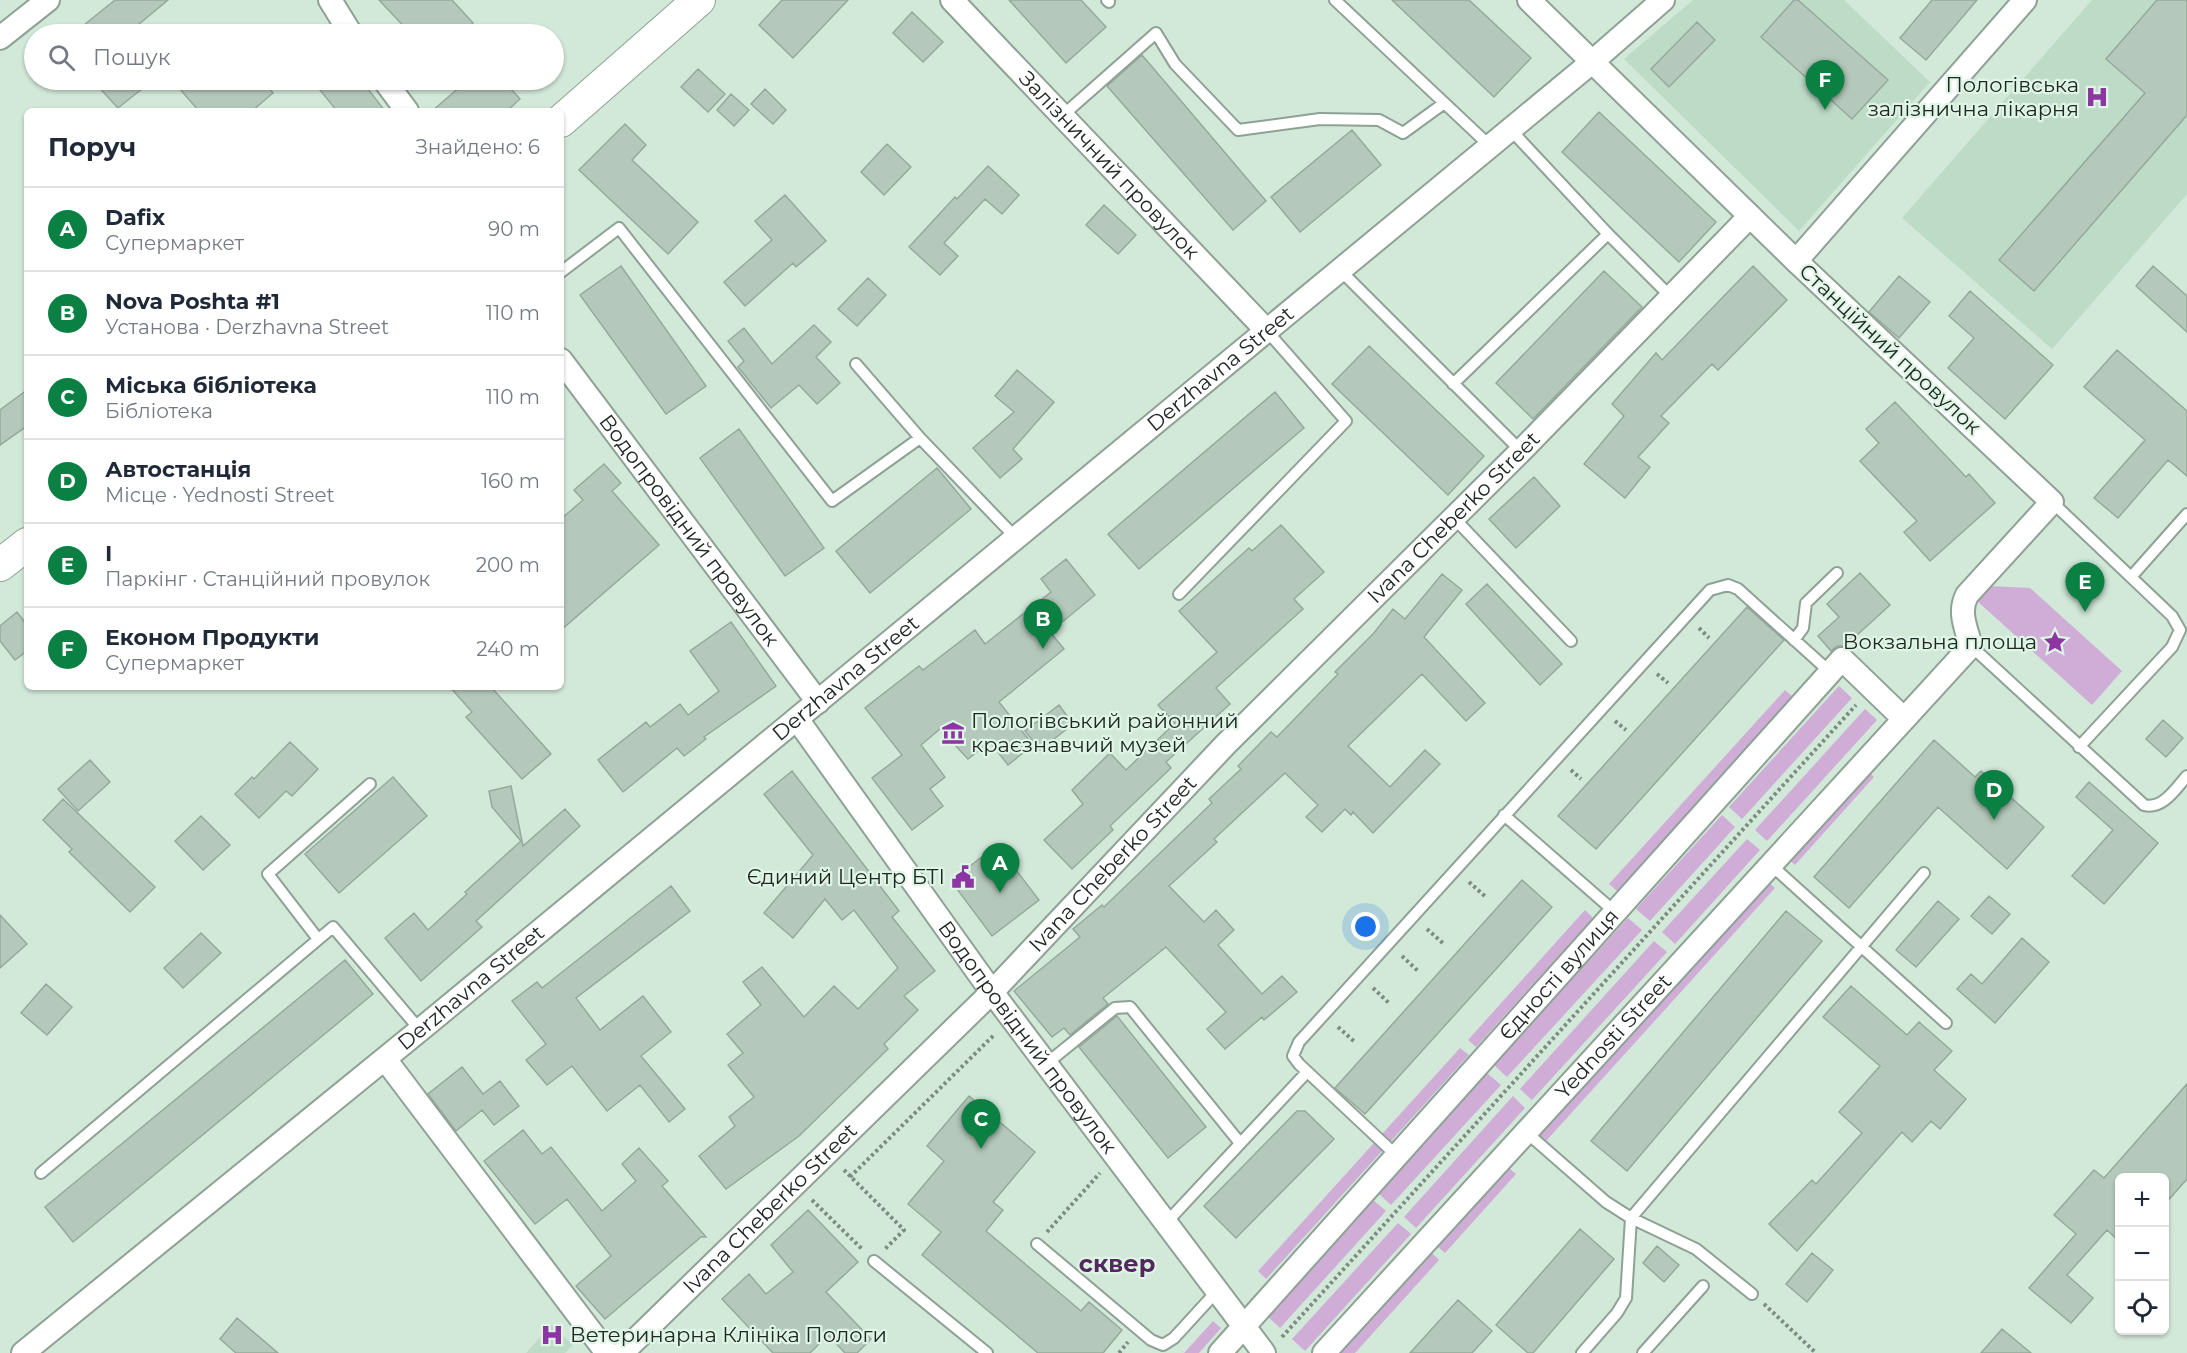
<!DOCTYPE html>
<html lang="uk">
<meta charset="utf-8">
<style>
body{margin:0;font-family:Montserrat,sans-serif;background:#f2f2f3;color:#1f2937}
.controls{position:absolute;right:18px;bottom:18px;display:grid;overflow:hidden;border-radius:9px;box-shadow:0 2px 4px #0004}
.controls button{width:54px;height:54px;display:grid;place-items:center;padding:0;border:0;border-bottom:2px solid #e0e1e3;background:#fff;color:#1f2937;font:30px sans-serif}
.you{position:absolute;left:1366px;top:927px;width:21px;height:21px;margin:-15px;border:4px solid #fff;border-radius:50%;background:#1a73e8;box-shadow:0 0 0 9px #1a73e833}
.badge{display:grid;place-items:center;width:39px;height:39px;border-radius:50%;background:#0b8043;color:#fff;font-size:20px;font-weight:700}
.pin{position:absolute;translate:-50% -50px;filter:drop-shadow(0 2px 3px #0008)}
.pin::after{content:'';position:absolute;top:32px;width:21px;height:18px;background:inherit;clip-path:polygon(0 0,100% 0,50% 100%)}
.list{margin:0;padding:0;list-style:none}
h2{display:flex;justify-content:space-between;align-items:center;height:78px;margin:0;padding:0 24px;font-size:26px}
h2 small{font-size:20px;font-weight:400;color:#747a83}
.list li{display:grid;grid-template-columns:39px 1fr auto;gap:18px;align-items:center;box-sizing:border-box;height:84px;padding:0 24px;border-top:2px solid #e0e1e3}
.list b{display:block;font-size:22px;white-space:nowrap}
.list p{margin:0;font-size:20px;white-space:nowrap;color:#747a83}
.list em{font-size:20px;font-style:normal;color:#747a83}
.icon{flex:none;width:33px;height:33px;fill:none;stroke:currentColor;stroke-width:2;stroke-linecap:round;stroke-linejoin:round}
.map{position:relative;flex:none;width:2187px;height:1353px;overflow:hidden}
.search{position:absolute;background:#fff;box-shadow:0 2px 4px #0004;left:24px;top:24px;width:540px;height:66px;display:flex;align-items:center;gap:15px;box-sizing:border-box;padding:0 21px;border-radius:33px;color:#747a83;font-size:22px}
.panel{position:absolute;background:#fff;box-shadow:0 2px 4px #0004;left:24px;top:108px;width:540px;height:582px;border-radius:9px}
.map>svg:first-child{display:block}
</style>
<div class="map">
<svg width="2187" height="1353" viewBox="0 0 2187 1353">
<rect width="100%" height="100%" fill="#d2e8d9"/>
<path fill="#bedbc8" d="M1693 0H1844L1930 82 1799 231 1624 59Z
M2092 0H2187V194L2052 349 1902 218Z
M551 1325 573 1345 565 1353H526Z"/>
<path fill="#cfadd7" d="M1989 586 2030 588 2122 671 2092 705 1976 600Z
M1839 686 1852 698 1742 819 1729 807Z
M1785 690 1793 697 1617 891 1609 884Z
M1865 709 1877 720 1767 841 1755 830Z
M1867 770 1874 777 1795 865 1787 858Z
M1722 815 1735 827 1650 921 1636 909Z
M1747 839 1760 850 1675 944 1662 932Z
M1767 881 1775 888 1546 1141 1538 1134Z
M1585 910 1593 918 1476 1047 1468 1040Z
M1628 918 1642 930 1507 1077 1494 1065Z
M1654 941 1667 952 1532 1100 1520 1089Z
M1460 1048 1469 1055 1266 1279 1258 1271Z
M1487 1073 1501 1085 1391 1205 1378 1193Z
M1513 1096 1525 1108 1416 1228 1404 1217Z
M1508 1167 1516 1174 1445 1253 1437 1246Z
M1372 1199 1386 1211 1280 1328 1267 1316Z
M1398 1223 1411 1234 1305 1351 1292 1339Z
M1432 1253 1439 1260 1355 1353H1341Z
M1213 1321 1221 1328 1199 1353H1184Z"/>
<path fill="#b4c9bb" stroke="#95aa9c" stroke-width="1.5" d="M115 0H168L127 34H73Z
M379 0H452L473 23 460 34H411Z
M782 0H848L793 58 759 25Z
M1009 0H1081L1106 27 1066 63Z
M1392 0H1469L1531 58 1494 97Z
M1794 0H1798L1888 80 1852 119 1761 37Z
M1932 0H1977L1926 60 1900 38Z
M2157 0H2187V115L2034 291 1999 260 2145 93 2106 59Z
M912 12 943 42 923 62 893 33Z
M1697 22 1715 40 1669 87 1651 69Z
M1142 55 1266 201 1233 230 1107 86Z
M698 69 725 94 708 112 681 87Z
M92 80H153L118 108Z
M172 80H262L273 93 252 111H199Z
M312 80H361L385 111H337Z
M468 80H503L520 99 507 111H432Z
M765 89 786 110 773 124 751 104Z
M731 94 749 110 734 126 717 110Z
M1599 112 1716 222 1679 262 1562 152Z
M625 124 646 145 632 160 698 222 668 254 579 170Z
M1352 130 1381 165 1300 232 1271 197Z
M887 144 911 167 884 195 861 172Z
M988 166 1019 195 1002 214 985 199 944 243 958 256 940 275 909 247 955 197 957 199Z
M785 195 826 241 796 267 793 263 745 306 724 282 772 240 755 221Z
M1104 205 1136 235 1118 254 1086 225Z
M621 266 706 386 666 414 580 295Z
M1753 266 1787 300 1718 370 1712 364 1661 416 1669 423 1638 457 1650 467 1625 498 1584 464 1624 416 1612 404 1656 353 1662 360Z
M2153 266 2187 296V332L2136 286Z
M1604 271 1642 307 1533 419 1496 383Z
M1899 276 1930 302 1899 338 1869 312Z
M868 278 886 295 857 326 838 309Z
M1970 291 2053 365 2005 419 1948 368 1974 338 1949 316Z
M814 325 831 342 816 357 840 383 817 404 799 385 771 408 738 367 744 361 728 341 744 328 772 364Z
M1369 346 1484 456 1448 495 1332 384Z
M2117 350 2187 411V476L2168 460 2118 518 2094 498 2145 440 2084 387Z
M1017 370 1054 402 1013 449 1022 459 1000 478 973 448 1014 412 995 396Z
M27 390V426L0 445V410Z
M1275 392 1304 428 1139 569 1108 534Z
M1895 402 1966 477 1969 474 1995 503 1930 561 1904 532 1917 521 1860 461 1879 443 1866 429Z
M739 429 824 548 785 576 700 458Z
M604 464 621 483 612 491 659 545 561 630V519L583 500 574 490Z
M937 468 971 509 870 593 836 551Z
M1534 477 1560 506 1516 548 1489 519Z
M1281 525 1324 572 1294 599 1303 609 1216 688 1230 704 1166 762 1171 768 1110 826 1113 830 1072 869 1044 840 1083 804 1072 790 1110 753 1126 770 1175 723 1158 705 1217 652 1179 611 1249 548 1252 551Z
M1066 559 1095 595 1050 632 1064 649 999 702 1033 745 1008 765 990 742 968 759 940 729 921 745 945 777 930 789 943 806 912 830 872 778 902 755 865 708 919 666 923 670 975 630 985 644 1051 592 1041 579Z
M1860 573 1890 605 1845 646H1837L1831 651 1818 636 1839 617 1827 604Z
M1442 574 1462 590 1424 637 1485 703 1466 721 1422 674 1348 746 1390 787 1425 750 1440 764 1373 833 1353 812 1351 815 1345 809 1322 832 1306 817 1318 805 1285 773 1214 839 1217 842 1169 886 1204 922 1216 910 1234 930 1218 945 1262 994 1282 976 1297 992 1264 1020 1262 1017 1225 1049 1207 1029 1226 1012 1166 947 1103 998 1108 1004 1070 1035 1064 1028 1052 1037 1014 991 1080 937 1073 929 1102 905 1104 907 1212 803 1209 799 1241 769 1238 766 1271 732 1277 737 1338 674 1335 672 1373 634 1393 609 1405 619Z
M1487 584 1562 664 1540 685 1466 604Z
M1747 607 1784 640 1596 849 1558 816Z
M17 612 27 625V651L15 660 0 641V626Z
M731 622 776 686 704 737 706 739 684 756 677 748 623 792 598 760 646 722 650 727 680 704 688 715 719 691 690 651Z
M450 687H491L551 754 522 779 466 717 472 712Z
M1059 705 1073 724 1040 750 1025 731Z
M2163 720 2183 738 2166 757 2146 739Z
M1934 740 1975 777 1981 771 2044 827 2007 869 1938 807 1849 908 1814 877Z
M290 742 318 769 292 796 286 791 259 818 235 794 252 777 254 779Z
M90 760 110 782 78 811 58 789Z
M792 771 899 911 892 917 935 971 904 996 918 1010 884 1044 888 1049 799 1136 726 1189 699 1156 735 1126 729 1117 754 1097 728 1065 743 1053 727 1034 761 1005 743 982 762 967 804 1017 834 986 858 1009 898 968 854 910 842 920 825 899 793 938 764 913 813 855 764 794Z
M393 777 427 816 339 893 305 854Z
M2089 782 2158 843 2104 904 2072 876 2113 830 2076 797Z
M511 786 523 846 565 809 580 826 476 921 482 927 421 981 385 938 414 913 428 930 467 894 465 892 521 841 492 807 489 791Z
M63 799 155 887 130 912 69 852 72 849 43 820Z
M201 816 230 845 203 870 175 841Z
M997 845 1039 900 992 936 951 881Z
M1522 880 1552 907 1365 1114 1335 1088Z
M671 886 690 911 576 998 600 1030 643 996 671 1032 641 1056 685 1109 669 1122 640 1085 607 1111 572 1066 547 1085 526 1060 546 1044 512 1001 537 982 542 988Z
M1989 896 2010 914 1992 934 1971 916Z
M1938 901 1959 919 1916 967 1896 950Z
M1786 911 1822 941 1627 1171 1591 1141Z
M0 915 27 944 0 968Z
M201 933 221 953 183 988 164 968Z
M2022 938 2049 962 1995 1023 1957 989 1971 974 1982 984Z
M345 960 373 994 73 1242 45 1207Z
M46 984 72 1007 47 1035 21 1013Z
M1851 986 1907 1035 1919 1022 1952 1051 1934 1070 1966 1099 1940 1129 1931 1121 1912 1142 1902 1132 1797 1251 1769 1224 1812 1180 1816 1184 1862 1133 1839 1112 1880 1066 1823 1017Z
M1117 1016 1206 1127 1168 1158 1079 1047Z
M462 1067 483 1094 500 1081 519 1106 494 1125 482 1110 456 1131 428 1094Z
M2187 1084V1179L2164 1205V1178H2120V1242L2107 1230 2067 1275 2093 1298 2071 1323 2029 1288 2076 1234 2054 1215 2094 1170 2104 1178Z
M969 1096 1035 1152 993 1202 1003 1210 986 1231 1081 1311 1089 1302 1122 1330 1103 1353H1038L922 1255 941 1232 908 1204 944 1161 927 1146Z
M1297 1111H1305L1334 1139 1236 1238 1204 1206Z
M523 1130 542 1154 551 1147 602 1211 636 1181 622 1164 639 1148 668 1181 662 1186 706 1237H701L605 1319 576 1286 611 1256 567 1199 535 1224 484 1161Z
M808 1210 858 1262 826 1292 871 1339 857 1353H845L828 1335 810 1353H773L722 1299 749 1274 766 1294 793 1272 771 1245Z
M1580 1229 1614 1259 1533 1353H1528L1496 1325Z
M1657 1246 1679 1265 1664 1282 1643 1263Z
M1812 1253 1833 1270 1807 1302 1786 1284Z
M1458 1300 1492 1331 1472 1353H1410Z
M237 1318 278 1353H236L220 1339Z
M2002 1329 2031 1353H1981Z"/>
<g fill="none" stroke-linecap="round" stroke-linejoin="round">
<g stroke="#8da294" stroke-width="14">
<path id="lane" d="M1107 0 1109 2
M1335 0 1490 146
M1062 116 1156 33 1175 64 1238 130 1320 119 1379 120 1403 133 1443 104
M1608 234 1671 297
M1340 270 1521 451
M561 272 619 228 832 501 920 438
M856 364 920 438 1016 538
M1453 384 1608 234 1510 129
M2052 502 2172 616 2180 630 2172 647 2079 747
M1454 518 1571 641
M2131 577 2187 514
M1179 594 1346 421 1267 331
M1794 640 1803 628 1806 603 1837 573
M1971 646 2144 805C2163 810 2176 788 2187 776
M1504 815 1615 912
M1770 864 1946 1023
M318 939 268 874 370 784
M1046 1064 1115 1008 1130 1007 1240 1143
M1526 1132 1606 1202 1631 1218 1924 873
M1397 1156 1299 1064 1293 1056 1299 1042 1710 590 1728 585 1738 589 1830 672
M41 1173 333 927 420 1030
M1166 1223 1307 1072
M1037 1244 1151 1340 1163 1345 1174 1338 1217 1291
M874 1261 987 1353
M1582 1353 1617 1313 1626 1298 1631 1218 1696 1249 1752 1294
M1643 1353 1703 1286"/>
</g>
<g stroke="#8da294" stroke-width="26">
<g id="street">
<path d="M330 0 351 34"/>
<path id="s1" d="M952 0 1267 331"/>
<path d="M0 38 48 0"/>
<path d="M384 80 407 111"/>
<path d="M1796 261 2025 0"/>
<path id="s2" d="M561 360 818 702"/>
<path id="s3" d="M797 719 992 992 1264 1353"/>
<path d="M385 1059 607 1353"/>
<path id="s4" d="M23 1353 420 1030 1592 62 1663 0"/>
<path id="s5" d="M622 1353 992 992 1226 744 1521 451 1750 216"/>
<path id="s6" d="M1220 1353 1842 659 1903 718"/>
<path id="s7" d="M1324 1353 1971 646C1966 628 1958 612 1967 595L2052 502 1796 261 1529 0"/>
</g>
</g>
<g stroke="#8da294" stroke-width="34">
<path id="secondary" d="M561 121 699 0
M0 565 27 544"/>
</g>
<path stroke="#7d8c82" stroke-width="4" stroke-dasharray="3 3" stroke-linecap="butt" d="M1699 628 1709 638
M1657 674 1668 683
M1615 721 1626 730
M1571 770 1581 779
M1469 882 1486 897
M1427 929 1444 944
M1402 956 1419 972
M1373 988 1390 1004
M1338 1027 1355 1042
M844 1170 904 1230 885 1249
M850 1177 995 1034
M812 1200 863 1250
M1047 1232 1100 1173
M1764 1304 1816 1353
M1282 1337 1856 705
M1119 1353 1128 1342"/>
<use href="#lane" stroke="#fff" stroke-width="10"/>
<use href="#street" stroke="#fff" stroke-width="22"/>
<use href="#secondary" stroke="#fff" stroke-width="32"/>
</g>
<defs>
<g id="hospital-bare" transform="scale(1.8)"><path d="M-5-5h3v3.5h4V-5h3V5h-3V1.5h-4V5h-3Z" fill="#8d35a2" stroke="#dff5e6" stroke-width="2.5" paint-order="stroke"/></g>
<g id="sight-bare" transform="scale(1.8)"><path d="M0-6L1.8-2.2L6-1.7L2.9 1.2L3.7 5.4L0 3.3L-3.7 5.4L-2.9 1.2L-6-1.7L-1.8-2.2Z" fill="#8d35a2" stroke="#dff5e6" stroke-width="2.5" paint-order="stroke"/></g>
<g id="museum-bare" transform="scale(1.8)"><path d="M0-6L6-3V-2H-6V-3ZM-5-1h2V3h-2ZM-1-1h2V3h-2ZM3-1h2V3H3ZM-6 4H6V6H-6Z" fill="#8d35a2" stroke="#dff5e6" stroke-width="2.5" paint-order="stroke"/></g>
<g id="civic-bare" transform="scale(1.8)"><path d="M-.6-6.5H3V-4.5H.6V-3L4-1V1h2V6H-6V1h2V-1L-.6-3ZM-1.2 2.5V6h2.4V2.5Z" fill="#8d35a2" stroke="#dff5e6" stroke-width="2.5" paint-order="stroke"/></g>
</defs>
<g fill-rule="evenodd">
<use href="#hospital-bare" x="2097" y="97"/>
<use href="#sight-bare" x="2055" y="642"/>
<use href="#museum-bare" x="953" y="733"/>
<use href="#civic-bare" x="963" y="877"/>
<use href="#hospital-bare" x="552" y="1335"/>
</g>
<g text-anchor="middle" stroke-width="4.5" stroke-linejoin="round" paint-order="stroke">
<g font-size="21" fill="#202823" stroke="#dff5e6" text-anchor="end">
<text x="2079" y="92">Пологівська<tspan x="2079" dy="24">залізнична лікарня</tspan></text>
<text x="2037" y="649">Вокзальна площа</text>
<text x="971" y="728" text-anchor="start">Пологівський районний<tspan x="971" dy="24">краєзнавчий музей</tspan></text>
<text x="945" y="884">Єдиний Центр БТІ</text>
<text x="570" y="1342" text-anchor="start">Ветеринарна Клініка Пологи</text>
</g>
<g font-size="21" fill="#202823" stroke="#dff5e6">
<text dy="7" stroke="none"><textPath href="#s1" startOffset="228">Залізничний провулок</textPath></text>
<text transform="translate(1890 349) rotate(43)" y="7">Станційний провулок</text>
<text dy="7" stroke="none"><textPath href="#s4" startOffset="1550">Derzhavna Street</textPath></text>
<text dy="7" stroke="none"><textPath href="#s5" startOffset="1179">Ivana Cheberko Street</textPath></text>
<text dy="7" stroke="none"><textPath href="#s2" startOffset="213">Водопровідний провулок</textPath></text>
<text dy="7" stroke="none"><textPath href="#s4" startOffset="1064">Derzhavna Street</textPath></text>
<text dy="7" stroke="none"><textPath href="#s5" startOffset="693">Ivana Cheberko Street</textPath></text>
<text dy="7" stroke="none"><textPath href="#s6" startOffset="508">Єдності вулиця</textPath></text>
<text dy="7" stroke="none"><textPath href="#s4" startOffset="578">Derzhavna Street</textPath></text>
<text dy="7" stroke="none"><textPath href="#s7" startOffset="429">Yednosti Street</textPath></text>
<text dy="7" stroke="none"><textPath href="#s3" startOffset="393">Водопровідний провулок</textPath></text>
<text dy="7" stroke="none"><textPath href="#s5" startOffset="207">Ivana Cheberko Street</textPath></text>
</g>
<g font-size="24" font-weight="bold" fill="#53295d" stroke="#dff5e6">
<text x="1117" y="1272">сквер</text>
</g>
</g>
</svg>
<div class="controls">
<button>+</button>
<button>−</button>
<button><svg class="icon" aria-label="locate" viewBox="0 0 24 24"><circle cx="12" cy="12" r="6"/><path d="M12 2v4M12 18v4M2 12h4M18 12h4"/></svg></button>
</div>
<div class="you"></div>
<div class="pin badge" style="left:1000px;top:893px">A</div>
<div class="pin badge" style="left:1043px;top:649px">B</div>
<div class="pin badge" style="left:981px;top:1149px">C</div>
<div class="pin badge" style="left:1994px;top:820px">D</div>
<div class="pin badge" style="left:2085px;top:612px">E</div>
<div class="pin badge" style="left:1825px;top:110px">F</div>
<div class="search"><svg class="icon" aria-label="search" viewBox="0 0 24 24"><circle cx="10" cy="10" r="6"/><path d="M15 15l6 6"/></svg>Пошук</div>
<section class="panel">
<h2>Поруч<small>Знайдено: 6</small></h2>
<ul class="list">
<li><span class="badge">A</span><div><b>Dafix</b><p>Супермаркет</p></div><em>90 m</em></li>
<li><span class="badge">B</span><div><b>Nova Poshta #1</b><p>Установа · Derzhavna Street</p></div><em>110 m</em></li>
<li><span class="badge">C</span><div><b>Міська бібліотека</b><p>Бібліотека</p></div><em>110 m</em></li>
<li><span class="badge">D</span><div><b>Автостанція</b><p>Місце · Yednosti Street</p></div><em>160 m</em></li>
<li><span class="badge">E</span><div><b>І</b><p>Паркінг · Станційний провулок</p></div><em>200 m</em></li>
<li><span class="badge">F</span><div><b>Економ Продукти</b><p>Супермаркет</p></div><em>240 m</em></li>
</ul>
</section>
</div>
